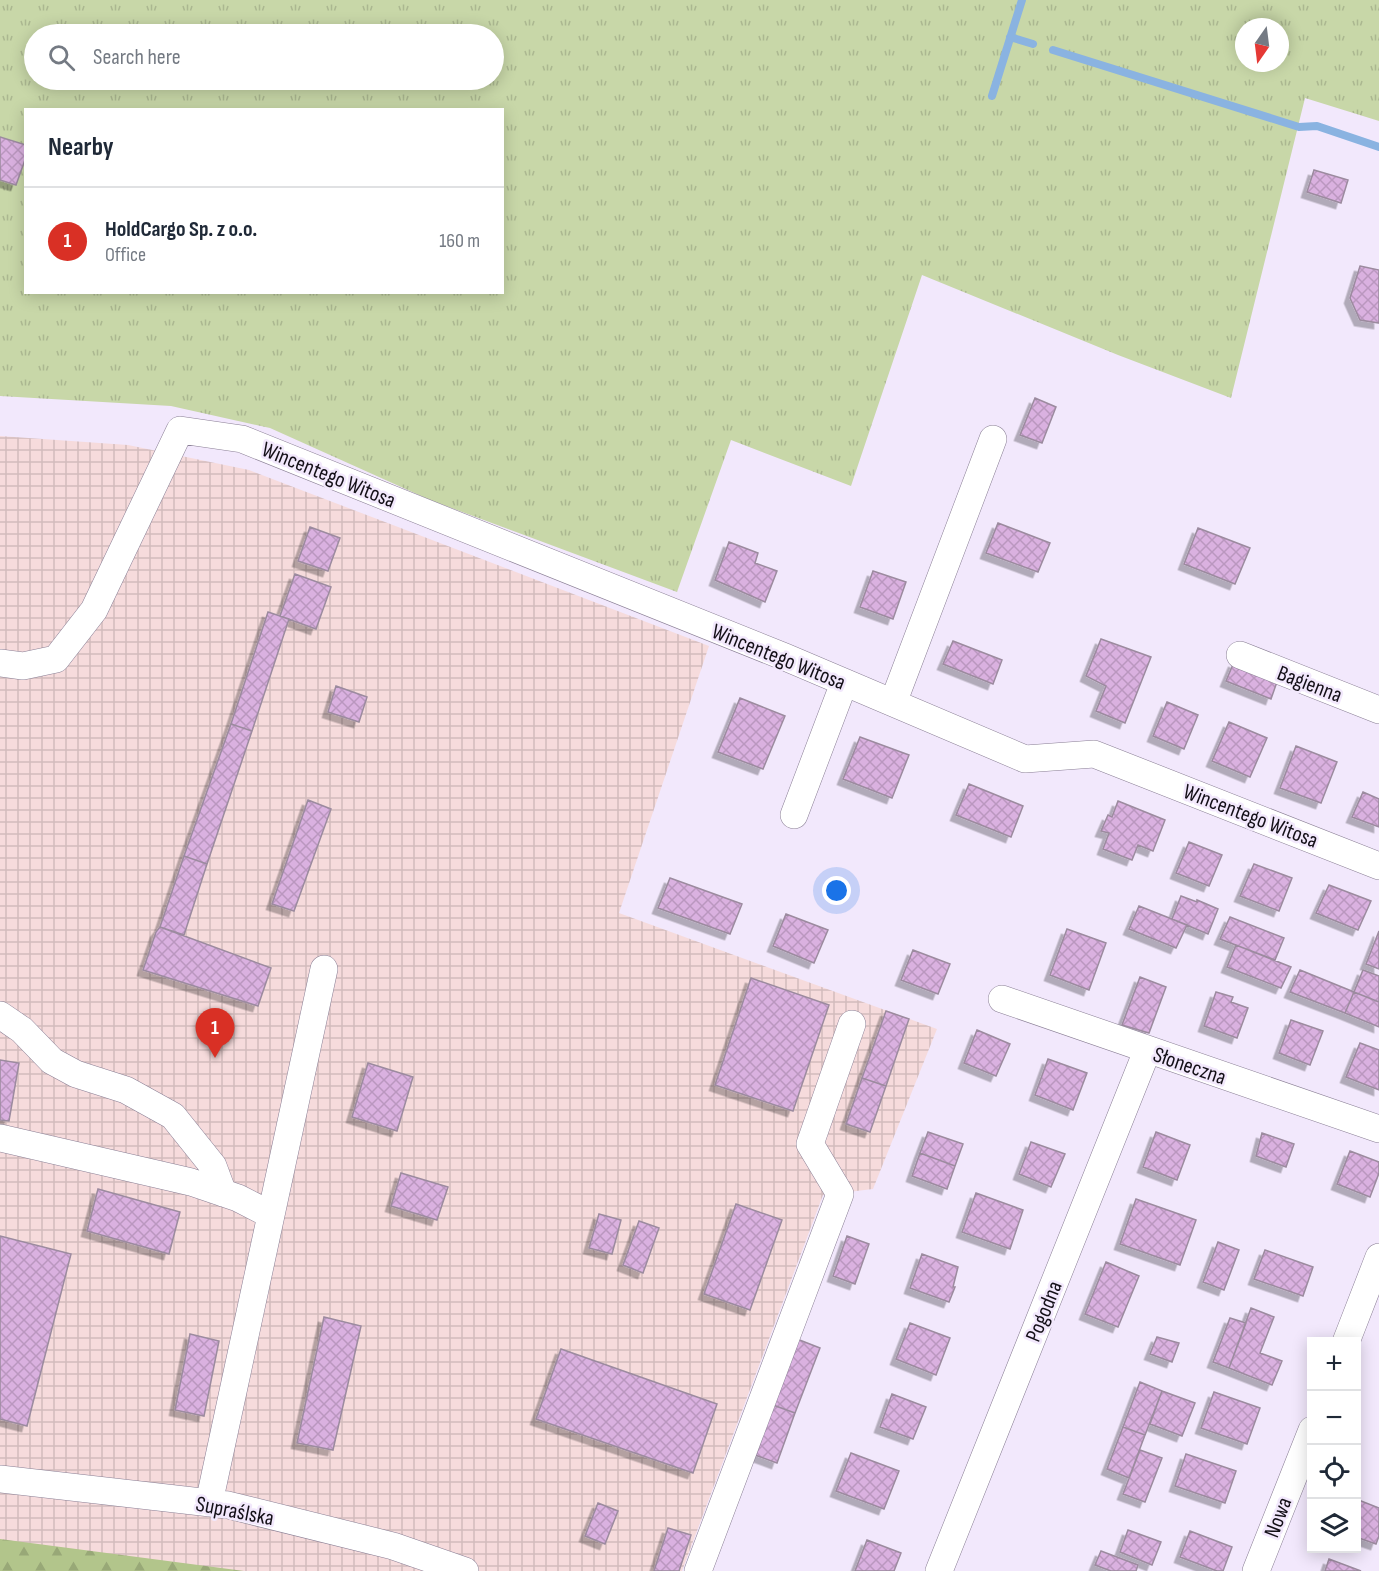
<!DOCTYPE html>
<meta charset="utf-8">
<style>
body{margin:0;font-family:"Sofia Sans Condensed",sans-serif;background:#f2f2f3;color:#1f2937}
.controls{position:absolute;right:18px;bottom:18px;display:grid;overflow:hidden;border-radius:0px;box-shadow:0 3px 15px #0003}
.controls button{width:54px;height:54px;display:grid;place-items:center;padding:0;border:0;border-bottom:2px solid #e0e1e3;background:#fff;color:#1f2937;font:30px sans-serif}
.compass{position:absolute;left:1235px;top:18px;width:54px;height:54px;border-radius:50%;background:#fff;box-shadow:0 3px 15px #0003;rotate:194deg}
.you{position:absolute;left:837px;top:891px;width:21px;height:21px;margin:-15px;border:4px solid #fff;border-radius:50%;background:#1a73e8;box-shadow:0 0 0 9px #1a73e833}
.badge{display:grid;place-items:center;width:39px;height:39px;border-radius:50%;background:#d93025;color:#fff;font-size:20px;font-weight:700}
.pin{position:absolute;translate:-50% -50px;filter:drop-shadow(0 2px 3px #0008)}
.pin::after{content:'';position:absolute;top:32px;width:21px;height:18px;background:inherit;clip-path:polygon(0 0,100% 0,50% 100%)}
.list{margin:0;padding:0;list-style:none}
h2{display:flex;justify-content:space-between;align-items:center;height:78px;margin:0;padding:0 24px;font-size:26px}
h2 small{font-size:20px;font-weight:400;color:#747a83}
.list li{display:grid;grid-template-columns:39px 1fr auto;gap:18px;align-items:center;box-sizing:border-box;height:108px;padding:0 24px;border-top:2px solid #e0e1e3}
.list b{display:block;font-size:22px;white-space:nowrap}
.list p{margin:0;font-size:20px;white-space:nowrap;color:#747a83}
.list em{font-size:20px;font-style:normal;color:#747a83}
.icon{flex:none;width:33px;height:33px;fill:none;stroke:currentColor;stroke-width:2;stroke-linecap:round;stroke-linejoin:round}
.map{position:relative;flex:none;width:1379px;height:1571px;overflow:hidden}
.search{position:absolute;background:#fff;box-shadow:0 3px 15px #0003;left:24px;top:24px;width:480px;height:66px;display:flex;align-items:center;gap:15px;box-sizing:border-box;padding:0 21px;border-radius:33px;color:#747a83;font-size:22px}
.panel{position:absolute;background:#fff;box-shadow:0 3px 15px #0003;left:24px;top:108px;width:480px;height:186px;border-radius:0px}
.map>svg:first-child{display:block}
</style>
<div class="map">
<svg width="1379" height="1571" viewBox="0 0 1379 1571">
<defs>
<pattern id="industrial-grid" width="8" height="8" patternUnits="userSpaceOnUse" patternTransform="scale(1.5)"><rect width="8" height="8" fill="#f6dbdc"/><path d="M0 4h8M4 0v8" fill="none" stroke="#d2bbbc"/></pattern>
<pattern id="grass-tufts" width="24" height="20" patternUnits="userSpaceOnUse" patternTransform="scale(1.5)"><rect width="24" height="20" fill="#c8d7a8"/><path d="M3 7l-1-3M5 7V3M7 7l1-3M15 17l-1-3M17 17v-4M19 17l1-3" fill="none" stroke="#abb790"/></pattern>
<pattern id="forest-firs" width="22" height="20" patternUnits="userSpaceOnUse" patternTransform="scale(1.5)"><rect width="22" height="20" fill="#b2c58b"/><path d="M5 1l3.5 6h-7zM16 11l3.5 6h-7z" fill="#98a877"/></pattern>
<pattern id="building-cross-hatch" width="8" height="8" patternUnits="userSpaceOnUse" patternTransform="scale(1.5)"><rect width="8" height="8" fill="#dab1e0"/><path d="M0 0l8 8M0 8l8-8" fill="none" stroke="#ba97bf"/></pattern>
<filter id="shadow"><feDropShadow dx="-5.5" dy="5.5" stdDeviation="0" flood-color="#0004"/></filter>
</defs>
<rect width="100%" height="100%" fill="#f2e8fc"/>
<path fill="url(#industrial-grid)" d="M0 436 128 445 249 470 709 646 619 913 937 1029 873 1189 823 1195 682 1571H238L0 1541Z"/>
<path fill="url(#grass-tufts)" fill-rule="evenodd" d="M0 0H1379V121L1305 98 1231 398 1118 355 922 275 851 486 731 440 677 592 430 500 270 428 171 406 0 396ZM1244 27H1280V63H1244ZM34 34H494V80H34ZM26 110H502V292H26Z"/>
<path fill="url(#forest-firs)" d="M0 1539 244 1571H0Z"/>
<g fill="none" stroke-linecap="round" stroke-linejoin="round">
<path stroke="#8ab3e1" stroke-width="8" d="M1010 37 1033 44
M1053 50 1299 127 1317 126 1379 147
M992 96 1022 0"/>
</g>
<path fill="url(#building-cross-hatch)" stroke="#9c8b9f" stroke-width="1.5" filter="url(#shadow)" d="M0 137 26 145V157L16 185 0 180Z
M1314 170 1348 180 1341 203 1307 192Z
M1360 266 1379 270V323L1360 320 1350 298Z
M1035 398 1056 407 1042 443 1020 435Z
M998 523 1050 543 1038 572 986 553Z
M310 527 340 538 328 571 298 561Z
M1198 528 1250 548 1235 584 1184 564Z
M729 542 758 553 755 563 777 571 765 602 715 580Z
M873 571 906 582 893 619 860 607Z
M295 574 331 587 316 629 280 616Z
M268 612 289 619 252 731 231 724Z
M1101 639 1151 657 1125 723 1096 711 1106 686 1086 676Z
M953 641 1002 660 993 684 943 664Z
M1234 662 1278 679 1271 699 1226 681Z
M336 686 367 697 359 722 328 712Z
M740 698 785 716 763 769 718 752Z
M1167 702 1198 715 1184 749 1153 736Z
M1229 722 1267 738 1250 777 1212 761Z
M231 724 252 731 207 864 184 856Z
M860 737 909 755 892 798 843 779Z
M1296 746 1337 762 1321 803 1280 788Z
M969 784 1023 806 1011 837 956 815Z
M1363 792 1379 799V827L1352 817Z
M308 800 331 809 294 911 272 904Z
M1118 801 1165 820 1153 851 1138 845 1132 860 1103 849 1109 833 1101 831 1108 815 1112 817Z
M1189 842 1222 855 1209 886 1176 873Z
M184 856 207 864 184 935 160 927Z
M1254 864 1292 878 1279 911 1240 896Z
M670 878 742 904 730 934 658 908Z
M1329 885 1371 901 1358 930 1316 913Z
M1181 896 1197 902V900L1218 909 1208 934 1172 919Z
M1139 906 1187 925 1176 948 1129 929Z
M786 914 828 930 814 963 773 946Z
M1230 917 1284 938 1275 960 1220 939Z
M160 927 271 968 258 1006 143 970 156 932Z
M1067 929 1106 943 1089 990 1050 975Z
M1379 931V969L1366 964Z
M1236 945 1291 967 1281 988 1227 967Z
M913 950 950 964 938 994 901 980Z
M1300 970 1354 992 1345 1013 1290 992Z
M1363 970 1379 976V1002L1354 992Z
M1140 977 1166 987 1149 1033 1122 1025Z
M751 978 829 1005 793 1111 715 1085Z
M1216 992 1233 997 1231 1002 1248 1008 1237 1038 1204 1026Z
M1354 992 1379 1002V1027L1345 1013Z
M886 1011 909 1019 886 1086 862 1078Z
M1291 1020 1323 1031 1310 1065 1279 1053Z
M977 1030 1010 1044 996 1076 964 1063Z
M1360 1043 1379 1050V1090L1346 1077Z
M1048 1059 1087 1073 1073 1110 1035 1095Z
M0 1060 19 1063 9 1121 0 1120Z
M368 1063 413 1077 397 1131 352 1117Z
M862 1078 886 1086 870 1132 846 1124Z
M928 1132 963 1144 955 1166 920 1153Z
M1156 1132 1190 1145 1177 1180 1143 1167Z
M1262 1133 1294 1144 1286 1167 1256 1156Z
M1031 1142 1065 1154 1051 1187 1019 1174Z
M1350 1151 1379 1162V1173L1370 1197 1337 1184Z
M920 1153 955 1166 947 1189 912 1176Z
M401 1173 448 1187 437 1220 391 1206Z
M98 1189 180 1212 169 1254 87 1231Z
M976 1193 1023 1210 1010 1249 962 1232Z
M1136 1199 1196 1220 1180 1265 1120 1244Z
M736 1204 782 1220 750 1310 704 1294Z
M599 1214 621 1220 612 1254 589 1248Z
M639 1221 659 1228 643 1273 623 1265Z
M0 1236 71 1254 27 1426 0 1419Z
M847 1236 869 1244 855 1284 833 1276Z
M1218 1242 1239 1250 1224 1290 1203 1282Z
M1265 1250 1313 1267 1303 1296 1254 1279Z
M922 1254 958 1267 953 1287H955L949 1302 910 1288Z
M1106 1262 1139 1276 1118 1327 1085 1314Z
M1251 1308 1274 1317 1260 1353 1282 1361 1272 1385 1229 1368Z
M324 1317 361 1326 333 1450 297 1443Z
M1230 1318 1246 1323 1229 1368 1213 1362Z
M910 1323 950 1338 936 1375 896 1359Z
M190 1334 219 1341 204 1416 175 1410Z
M1157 1337 1179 1343 1172 1362 1150 1354Z
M797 1339 820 1348 795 1413 773 1405Z
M561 1349 717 1404 693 1473 536 1419Z
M1140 1382 1162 1391 1145 1435 1123 1427Z
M1162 1391 1195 1403 1182 1436 1150 1424Z
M1214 1392 1260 1408 1247 1444 1201 1428Z
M892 1394 926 1407 913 1439 880 1427Z
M773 1405 795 1413 777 1463 755 1455Z
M1123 1427 1145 1435 1129 1478 1107 1469Z
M1140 1450 1162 1458 1145 1502 1123 1494Z
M851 1453 899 1471 884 1509 836 1491Z
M1186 1454 1236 1471 1225 1503 1175 1486Z
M1356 1499 1379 1508V1536L1376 1544 1356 1537Z
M598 1503 618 1511 605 1544 585 1536Z
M668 1528 691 1535 679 1571H654Z
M1128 1530 1161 1542 1152 1565 1120 1552Z
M1190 1531 1232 1547 1223 1571H1217L1180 1557Z
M867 1540 901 1553 894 1571H855Z
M1101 1551 1138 1565 1136 1571H1111L1095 1565Z
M1329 1559 1361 1571H1325Z"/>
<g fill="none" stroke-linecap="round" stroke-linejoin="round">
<g stroke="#8a7f95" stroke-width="28">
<path id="minor" d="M1240 655 1379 710
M0 663 23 666 56 659 94 610 180 430 242 439 785 657 1025 759 1094 754 1379 866
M893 703 993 439
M794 815 844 683
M1002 999 1379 1129
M0 1015 22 1030 52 1061 76 1074 126 1090 173 1116 213 1166 223 1193
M0 1138 191 1182 238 1198 271 1215
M1346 1342 1379 1257
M0 1479 228 1505 393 1546 465 1571
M209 1503 324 969
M698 1571 840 1194 810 1144 852 1024
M939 1571 1147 1051
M1256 1571 1312 1430"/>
</g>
<use href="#minor" stroke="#fff" stroke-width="27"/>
</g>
<g text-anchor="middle" stroke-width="5" stroke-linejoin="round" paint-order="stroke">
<g font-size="22" fill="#130f17" stroke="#f2e8fc">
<text transform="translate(329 474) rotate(22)" y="8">Wincentego Witosa</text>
<text transform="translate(779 656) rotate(22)" y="8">Wincentego Witosa</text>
<text transform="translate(1310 683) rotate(21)" y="8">Bagienna</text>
<text transform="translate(1251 815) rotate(21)" y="8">Wincentego Witosa</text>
<text transform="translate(1190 1065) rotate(19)" y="8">Słoneczna</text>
<text transform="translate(1043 1311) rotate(-68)" y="8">Pogodna</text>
<text transform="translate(235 1510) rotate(11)" y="8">Supraślska</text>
<text transform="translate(1277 1517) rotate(-69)" y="8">Nowa</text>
</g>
</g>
</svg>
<div class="controls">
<button>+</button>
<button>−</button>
<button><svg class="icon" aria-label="locate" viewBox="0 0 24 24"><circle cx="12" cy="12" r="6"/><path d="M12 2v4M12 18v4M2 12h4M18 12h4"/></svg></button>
<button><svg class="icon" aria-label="layers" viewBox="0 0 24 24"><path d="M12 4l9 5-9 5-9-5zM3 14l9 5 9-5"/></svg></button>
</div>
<svg class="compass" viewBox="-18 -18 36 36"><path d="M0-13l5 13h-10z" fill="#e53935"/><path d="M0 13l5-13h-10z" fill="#747a83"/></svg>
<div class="you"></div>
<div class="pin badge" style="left:215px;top:1058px">1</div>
<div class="search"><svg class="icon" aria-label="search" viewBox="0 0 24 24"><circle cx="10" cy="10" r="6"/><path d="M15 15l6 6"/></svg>Search here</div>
<section class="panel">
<h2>Nearby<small></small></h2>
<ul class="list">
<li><span class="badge">1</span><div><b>HoldCargo Sp. z o.o.</b><p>Office</p></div><em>160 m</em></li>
</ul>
</section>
</div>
